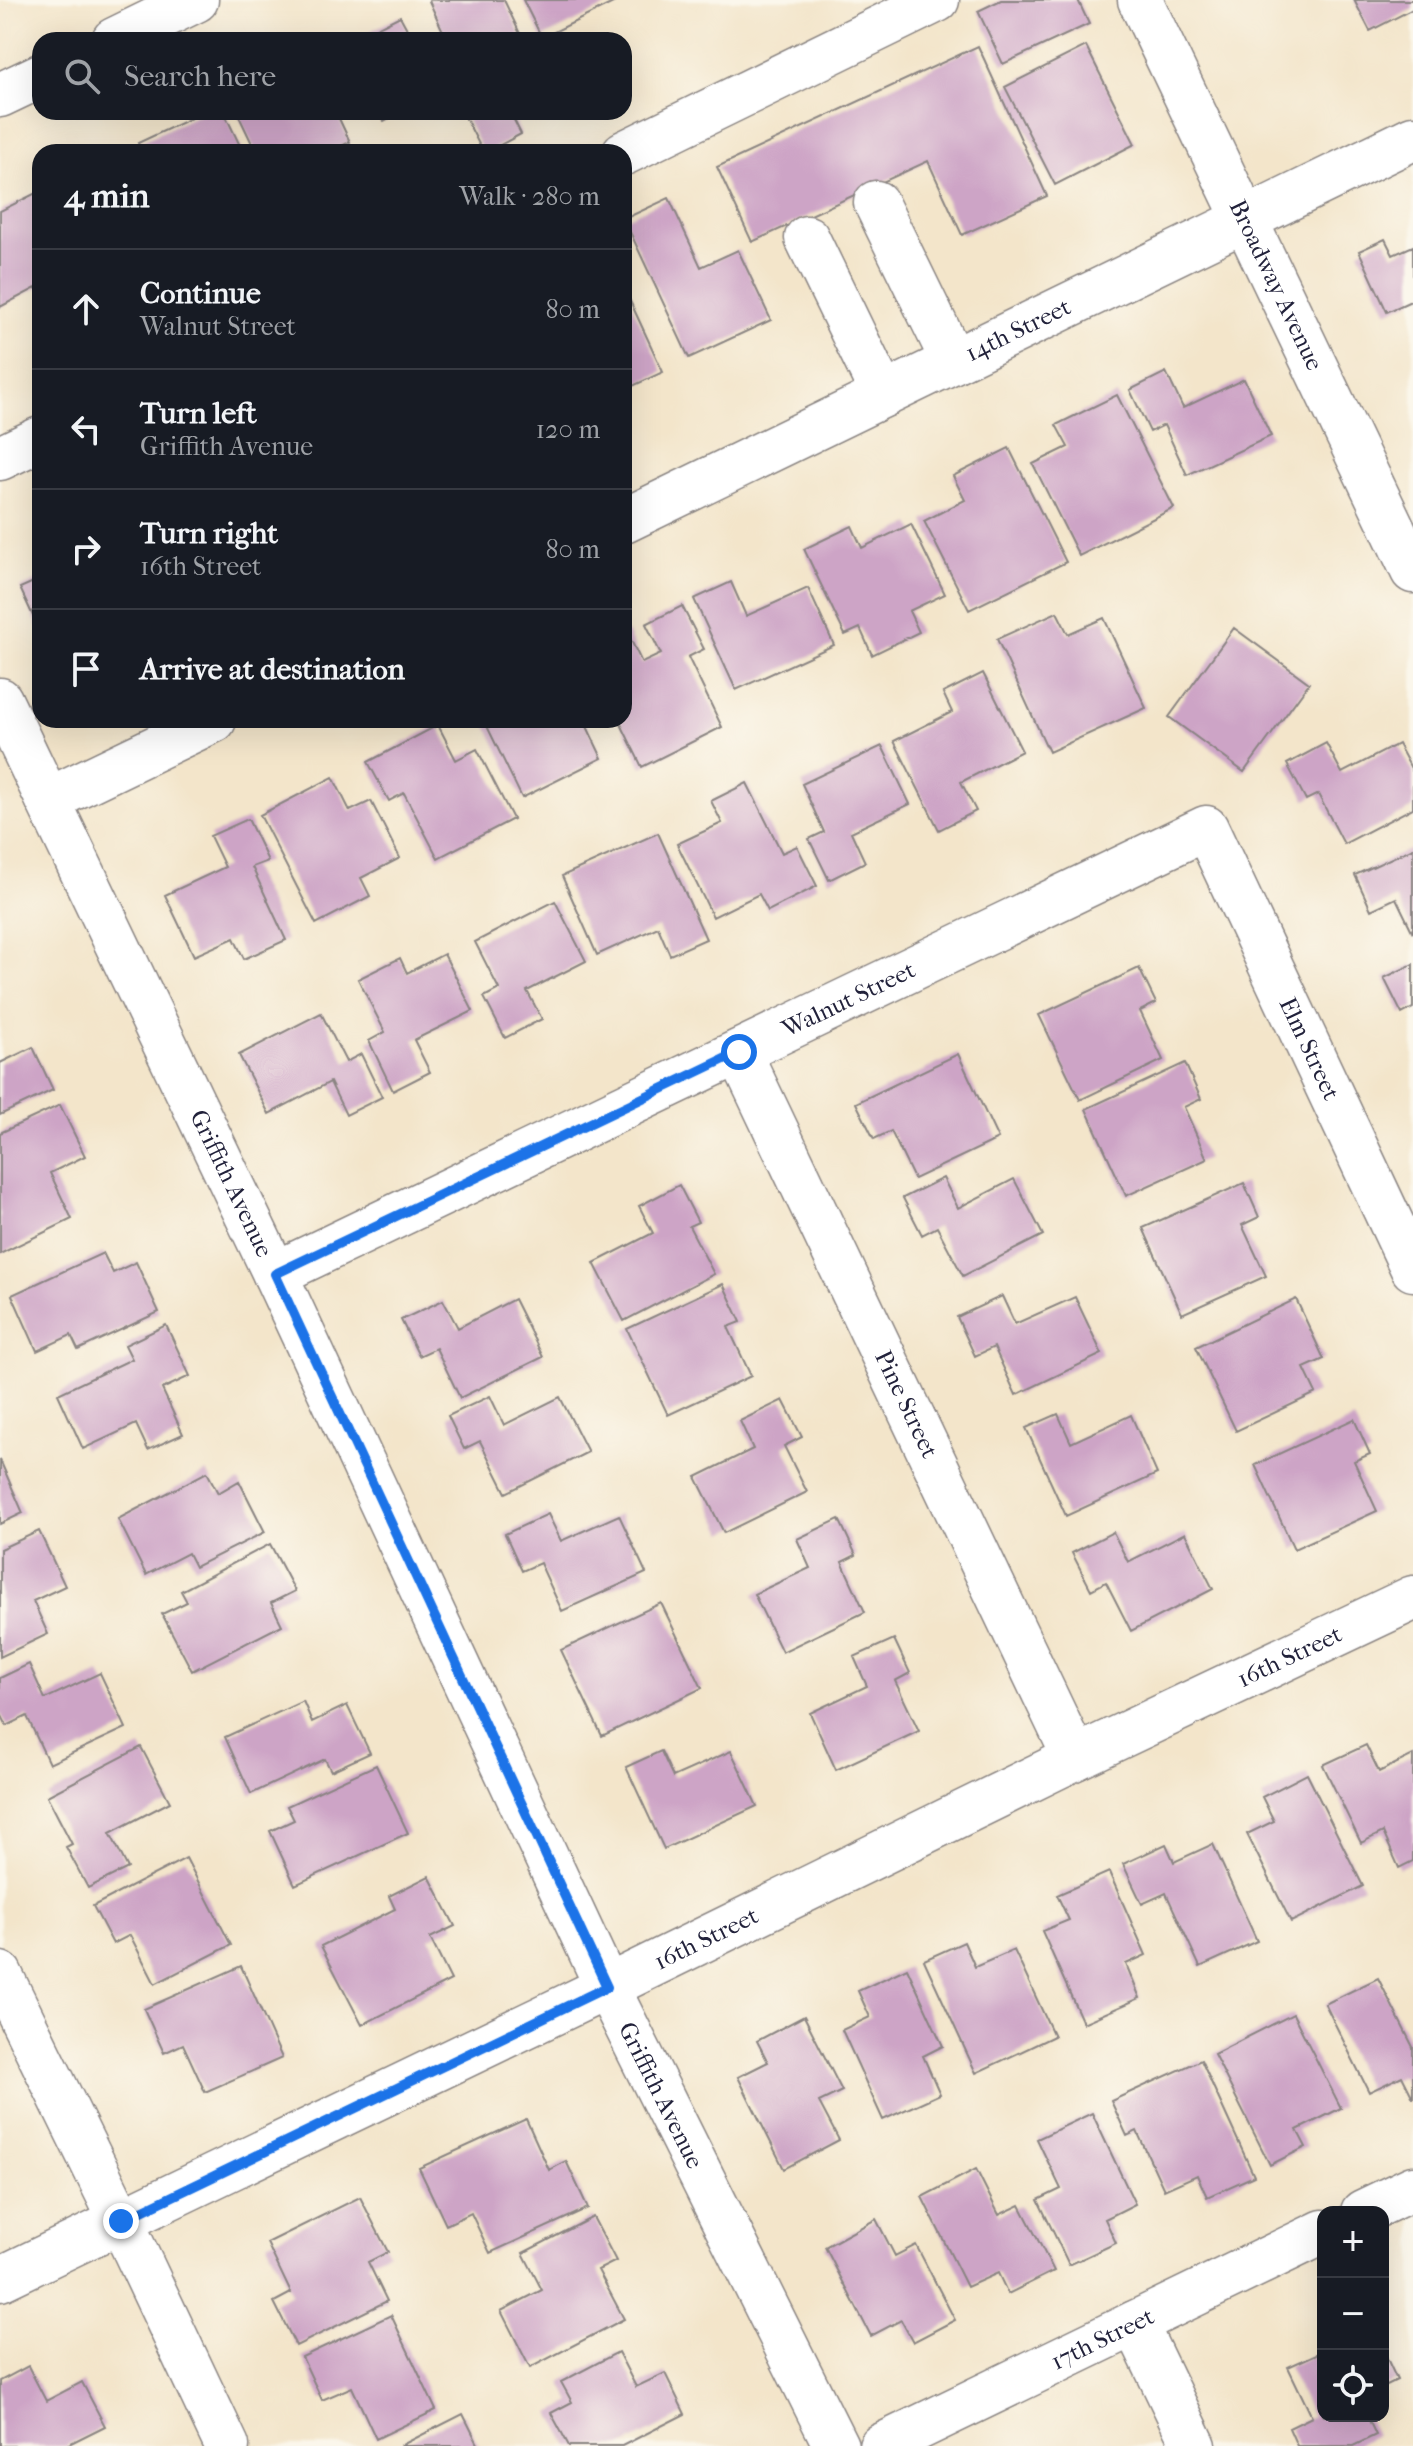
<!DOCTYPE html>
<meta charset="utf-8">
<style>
body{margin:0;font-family:"IM FELL French Canon",serif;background:#242831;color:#f1f3f6}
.controls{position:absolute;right:24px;bottom:24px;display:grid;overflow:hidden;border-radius:16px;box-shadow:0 8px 32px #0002}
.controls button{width:72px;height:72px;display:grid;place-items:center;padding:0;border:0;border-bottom:2px solid #363941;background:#171b24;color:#f1f3f6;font:40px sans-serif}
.stop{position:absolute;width:24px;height:24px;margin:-18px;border:6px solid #1a73e8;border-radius:50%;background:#fff}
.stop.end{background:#1a73e8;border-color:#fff;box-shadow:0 2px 8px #0008}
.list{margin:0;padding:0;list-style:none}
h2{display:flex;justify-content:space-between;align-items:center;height:104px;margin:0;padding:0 32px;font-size:34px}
h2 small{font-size:26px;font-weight:400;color:#9ea1a6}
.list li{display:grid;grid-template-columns:52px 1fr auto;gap:24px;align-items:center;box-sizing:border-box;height:120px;padding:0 32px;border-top:2px solid #363941}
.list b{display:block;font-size:30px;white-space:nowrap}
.list p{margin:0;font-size:26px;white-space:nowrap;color:#9ea1a6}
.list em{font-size:26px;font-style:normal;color:#9ea1a6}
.icon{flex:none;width:44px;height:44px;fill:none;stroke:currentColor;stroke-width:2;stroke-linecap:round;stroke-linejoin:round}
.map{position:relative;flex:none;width:1413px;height:2446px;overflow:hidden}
.search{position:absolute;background:#171b24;box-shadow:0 8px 32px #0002;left:32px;top:32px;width:600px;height:88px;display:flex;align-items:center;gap:20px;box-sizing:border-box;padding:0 28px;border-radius:24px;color:#9ea1a6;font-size:30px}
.panel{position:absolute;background:#171b24;box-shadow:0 8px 32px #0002;left:32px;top:144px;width:600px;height:584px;border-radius:24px}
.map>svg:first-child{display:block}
</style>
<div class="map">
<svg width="1413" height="2446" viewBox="0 0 1413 2446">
<rect width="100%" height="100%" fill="#fbf7ec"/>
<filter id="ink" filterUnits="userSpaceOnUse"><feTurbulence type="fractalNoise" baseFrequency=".0125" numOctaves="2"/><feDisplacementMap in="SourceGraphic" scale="16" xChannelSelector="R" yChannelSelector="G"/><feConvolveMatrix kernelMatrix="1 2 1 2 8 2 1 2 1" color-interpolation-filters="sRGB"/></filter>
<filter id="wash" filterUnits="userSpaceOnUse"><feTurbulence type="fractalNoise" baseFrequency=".006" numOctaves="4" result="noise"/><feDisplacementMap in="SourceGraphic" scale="32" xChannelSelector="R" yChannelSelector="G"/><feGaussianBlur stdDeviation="1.8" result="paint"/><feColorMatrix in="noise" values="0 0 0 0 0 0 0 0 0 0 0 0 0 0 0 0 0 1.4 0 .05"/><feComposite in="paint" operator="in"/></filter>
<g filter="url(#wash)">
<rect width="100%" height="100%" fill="#f3e5ca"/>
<g id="blocks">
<path fill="#cda4c6" d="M431 0H504L523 40H447L429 1Z
M523 0H619L542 38Z
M1001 0H1078L1089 24 1003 64 978 11Z
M1354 0H1413V9L1370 31Z
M400 16 413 40H353Z
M978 46 1047 196 962 235 928 161 752 242 717 167Z
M1086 46 1135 144 1055 185 1005 87Z
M204 112H224L243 152H142L138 143Z
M237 112H336L350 142 328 152H256Z
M379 112H402L384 121Z
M470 112H510L521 134 487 152H483L464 115Z
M36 193 40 199V286L0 307V211Z
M669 198 701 267 738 250 771 320 689 358 624 219Z
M1385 239 1393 255 1413 246V300L1387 312 1359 251Z
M624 288 663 372 624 390Z
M1166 372 1183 408 1244 379 1271 436 1187 475 1164 425 1150 432 1130 390Z
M1117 395 1174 508 1079 556 1033 464 1068 447 1056 425Z
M1009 448 1066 562 969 610 924 521 965 500 953 476Z
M911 524 945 594 909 611 919 632 872 655 860 628 845 635 804 549 852 526 862 548Z
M40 579V631L20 588Z
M731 582 746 616 808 588 834 645 736 690 694 599Z
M682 606 704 649 688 657 722 727 642 767 619 720H624V633L627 632 642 663 661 654 646 624Z
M1057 612 1068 634 1104 618 1146 708 1049 752 997 639Z
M1234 628 1309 683 1244 772 1169 717Z
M983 673 1022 751 961 782 976 811 939 830 894 741 952 712 943 693Z
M484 720H584L602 758 522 798Z
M438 725 456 760 477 749 513 819 438 858 404 793 389 801 368 762Z
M1326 743 1342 773 1398 744 1413 772V808L1344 844 1318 794 1306 800 1287 764Z
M882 746 910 804 851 832 865 862 829 880 809 839 824 832 802 784Z
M333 777 350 811 371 801 400 858 361 878 370 896 316 924 260 815Z
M747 783 782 853 797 846 817 886 768 911 759 894 713 917 677 844 722 823 711 801Z
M248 819 268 861 252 867 286 940 244 959 234 938 194 956 165 895 225 867 210 836Z
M658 833 706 939 670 955 658 927 597 955 562 876Z
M1413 848V933L1396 898 1371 910 1355 875Z
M555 901 586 961 527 991 542 1019 505 1038 484 997 499 989 475 942Z
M444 954 473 1011 414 1040 430 1072 393 1091 369 1041 385 1032 358 979 400 958 407 973Z
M1413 964V1008L1402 1014 1384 978Z
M1139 968 1156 1003 1140 1011 1163 1060 1080 1100 1039 1015Z
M321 1013 346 1062 361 1054 382 1097 346 1115 330 1082 269 1114 239 1055Z
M33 1047 53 1090 0 1115V1063Z
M958 1054 998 1139 914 1179 891 1131 874 1139 856 1103Z
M1185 1063 1201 1099 1184 1107 1207 1159 1126 1196 1086 1109Z
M60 1105 85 1156 50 1173 72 1219 0 1254V1133Z
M943 1178 958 1208 1014 1179 1043 1235 963 1276 937 1227 922 1235 903 1198Z
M1244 1183 1259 1217 1242 1225 1266 1276 1182 1314 1143 1228Z
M679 1185 698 1222 689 1226 714 1274 624 1321 594 1263 653 1233 639 1206Z
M103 1253 113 1273 136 1262 159 1312 78 1350 71 1335 37 1351 12 1295Z
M723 1284 741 1322 728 1327 751 1376 668 1415 627 1329Z
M1002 1296 1015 1324 1075 1297 1102 1354 1016 1395 994 1347 975 1356 957 1317Z
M514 1299 543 1357 460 1398 436 1348 419 1356 401 1320 443 1300 458 1328Z
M1296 1299 1324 1359 1304 1368 1316 1393 1236 1431 1196 1347Z
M166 1325 190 1376 162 1389 183 1434 148 1450 136 1424 83 1449 58 1394 132 1359 125 1345Z
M490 1396 504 1425 560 1397 588 1452 506 1493 480 1441 464 1449 448 1416Z
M783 1400 802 1437 784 1446 807 1492 724 1533 696 1477 753 1449 740 1421Z
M1058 1414 1071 1443 1131 1415 1157 1474 1066 1516 1026 1428Z
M1354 1419 1370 1454 1354 1461 1377 1511 1294 1549 1255 1465Z
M0 1460 23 1513 0 1524Z
M207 1472 218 1493 239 1481 265 1532 195 1567 188 1553 146 1575 118 1519Z
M548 1514 561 1541 619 1515 646 1573 562 1611 540 1563 522 1571 505 1534Z
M839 1519 856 1555 842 1562 865 1612 782 1652 754 1594 810 1568 797 1539Z
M39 1531 65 1586 33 1601 48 1634 0 1657V1549Z
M1113 1532 1128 1562 1185 1533 1213 1589 1131 1631 1106 1582 1091 1590 1072 1553Z
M270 1544 295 1591 271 1603 282 1625 192 1671 162 1614 187 1602 181 1591Z
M661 1603 702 1688 602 1736 561 1650Z
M894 1639 910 1673 895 1681 919 1731 836 1770 810 1713 867 1686 854 1657Z
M29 1664 45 1699 100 1673 126 1728 49 1764 27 1716 7 1726 0 1712V1678Z
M303 1701 312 1722 347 1705 370 1753 331 1771 325 1759 251 1794 225 1737Z
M1366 1745 1379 1772 1413 1755V1861L1399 1868 1383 1832 1361 1843 1323 1765Z
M141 1747 170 1802 110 1833 128 1868 88 1888 66 1847 72 1844 47 1796Z
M661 1751 673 1777 731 1751 757 1806 664 1849 626 1767Z
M376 1765 408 1833 295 1885 270 1831 294 1820 287 1806Z
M1307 1774 1363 1886 1291 1922 1247 1834 1274 1821 1262 1797Z
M1166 1844 1174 1862 1213 1844 1257 1941 1200 1967 1166 1893 1142 1904 1123 1864Z
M186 1858 231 1945 155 1984 130 1935 113 1944 93 1906Z
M1109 1872 1146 1955 1126 1964 1140 1998 1083 2023 1042 1931 1069 1920 1057 1895Z
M429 1876 455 1926 430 1938 451 1980 362 2025 321 1946 395 1909 389 1896Z
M964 1942 975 1967 1014 1950 1054 2036 976 2073 924 1960Z
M241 1966 282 2058 205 2092 183 2044 164 2053 144 2009Z
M907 1968 943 2046 923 2056 940 2094 883 2120 842 2030 870 2017 858 1991Z
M1378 1978 1413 2047V2098L1402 2076 1369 2092 1325 2004Z
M1293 2014 1341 2108 1297 2130 1306 2147 1270 2165 1214 2054Z
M804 2016 842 2091 819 2102 839 2140 784 2169 738 2077 768 2062 757 2041Z
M1201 2060 1254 2176 1207 2197 1197 2175 1164 2190 1137 2131 1127 2136 1111 2101Z
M1092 2113 1135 2204 1105 2219 1116 2243 1069 2265 1038 2200 1061 2189 1037 2139Z
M526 2119 549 2170 566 2161 588 2208 490 2253 471 2213 446 2225 419 2168Z
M976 2169 999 2215 1020 2205 1054 2271 1008 2294 998 2273 967 2287 922 2197Z
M360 2197 388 2252 368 2262 387 2301 296 2346 274 2302 291 2293 267 2243Z
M593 2217 616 2261 598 2270 624 2319 530 2368 501 2311 542 2290 523 2253Z
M876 2219 895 2256 916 2245 955 2320 913 2342 901 2320 871 2336 825 2247Z
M391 2315 436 2410 376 2439 352 2387 322 2400 302 2357Z
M1383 2350 1397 2380 1383 2387Z
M1323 2351V2416H1367L1376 2435 1353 2446H1297L1289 2428 1312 2417 1288 2367Z
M618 2352 636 2387 665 2373 685 2414 622 2446H569L551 2413 572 2402 561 2382Z
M28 2366 46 2401 82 2382 105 2426 65 2446H0V2381Z
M463 2414 479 2446H400Z"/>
</g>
</g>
<g filter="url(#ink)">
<use href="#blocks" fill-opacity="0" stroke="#8a8482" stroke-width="2"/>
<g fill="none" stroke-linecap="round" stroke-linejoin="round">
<g stroke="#8a8482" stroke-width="47">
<g id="minor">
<path id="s1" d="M1140 0 1413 571"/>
<path d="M114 40 196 0"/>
<path d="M0 95 40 76"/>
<path d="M624 153 937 0"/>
<path d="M876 203 953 361"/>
<path d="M807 238 883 395"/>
<path d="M0 458 40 439"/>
<path id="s2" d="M624 521 1413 138"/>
<path id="s3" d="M0 700 275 1274 607 1987 836 2446"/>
<path d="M48 800 214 720"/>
<path id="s4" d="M739 1052 1075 1758"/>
<path id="s5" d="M275 1274 1206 828 1413 1269"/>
<path d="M0 1974 121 2221 227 2446"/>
<path d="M1363 2212 1413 2188"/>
<path id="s6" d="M0 2279 607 1987 1075 1758 1413 1598"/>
<path d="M1135 2323 1194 2446"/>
<path id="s7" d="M881 2446 1323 2232"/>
</g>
</g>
<use href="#minor" stroke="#fff" stroke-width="44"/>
</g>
</g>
<g fill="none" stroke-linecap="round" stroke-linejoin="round" filter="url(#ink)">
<path stroke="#1a73e8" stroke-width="10" d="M121 2221 607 1987 275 1274 739 1052"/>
</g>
<g text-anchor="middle" stroke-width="7" stroke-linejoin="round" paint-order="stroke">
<g font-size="24" fill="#22223b" stroke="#fbf7ec">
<text dy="8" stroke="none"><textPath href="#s1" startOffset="316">Broadway Avenue</textPath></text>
<text dy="8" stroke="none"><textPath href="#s2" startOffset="438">14th Street</textPath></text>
<text dy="8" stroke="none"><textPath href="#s5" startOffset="636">Walnut Street</textPath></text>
<text dy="8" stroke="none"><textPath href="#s5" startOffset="1276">Elm Street</textPath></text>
<text dy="8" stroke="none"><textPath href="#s3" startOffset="536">Griffith Avenue</textPath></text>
<text dy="8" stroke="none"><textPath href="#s4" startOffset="390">Pine Street</textPath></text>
<text dy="8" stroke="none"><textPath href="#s6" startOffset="1432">16th Street</textPath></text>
<text dy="8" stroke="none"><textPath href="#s6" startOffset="784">16th Street</textPath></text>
<text dy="8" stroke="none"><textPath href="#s3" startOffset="1544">Griffith Avenue</textPath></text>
<text dy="8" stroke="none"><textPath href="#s7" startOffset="246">17th Street</textPath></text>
</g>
</g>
</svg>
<div class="controls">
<button>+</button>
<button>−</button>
<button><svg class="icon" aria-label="locate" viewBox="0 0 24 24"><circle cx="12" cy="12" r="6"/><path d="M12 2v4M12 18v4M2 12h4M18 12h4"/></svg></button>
</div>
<div class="stop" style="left:739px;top:1052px"></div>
<div class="stop end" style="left:121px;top:2221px"></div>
<div class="search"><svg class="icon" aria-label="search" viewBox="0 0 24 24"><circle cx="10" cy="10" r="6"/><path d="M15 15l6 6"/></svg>Search here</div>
<section class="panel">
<h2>4 min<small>Walk · 280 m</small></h2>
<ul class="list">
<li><svg class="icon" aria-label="ahead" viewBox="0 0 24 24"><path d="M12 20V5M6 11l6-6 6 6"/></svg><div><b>Continue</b><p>Walnut Street</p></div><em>80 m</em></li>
<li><svg class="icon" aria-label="left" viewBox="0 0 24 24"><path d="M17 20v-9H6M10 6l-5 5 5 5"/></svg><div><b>Turn left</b><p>Griffith Avenue</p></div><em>120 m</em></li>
<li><svg class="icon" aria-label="right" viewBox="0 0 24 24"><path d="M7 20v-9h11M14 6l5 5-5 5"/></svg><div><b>Turn right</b><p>16th Street</p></div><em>80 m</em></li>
<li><svg class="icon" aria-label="arrive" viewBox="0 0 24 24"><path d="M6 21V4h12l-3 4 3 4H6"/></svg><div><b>Arrive at destination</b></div></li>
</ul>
</section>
</div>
